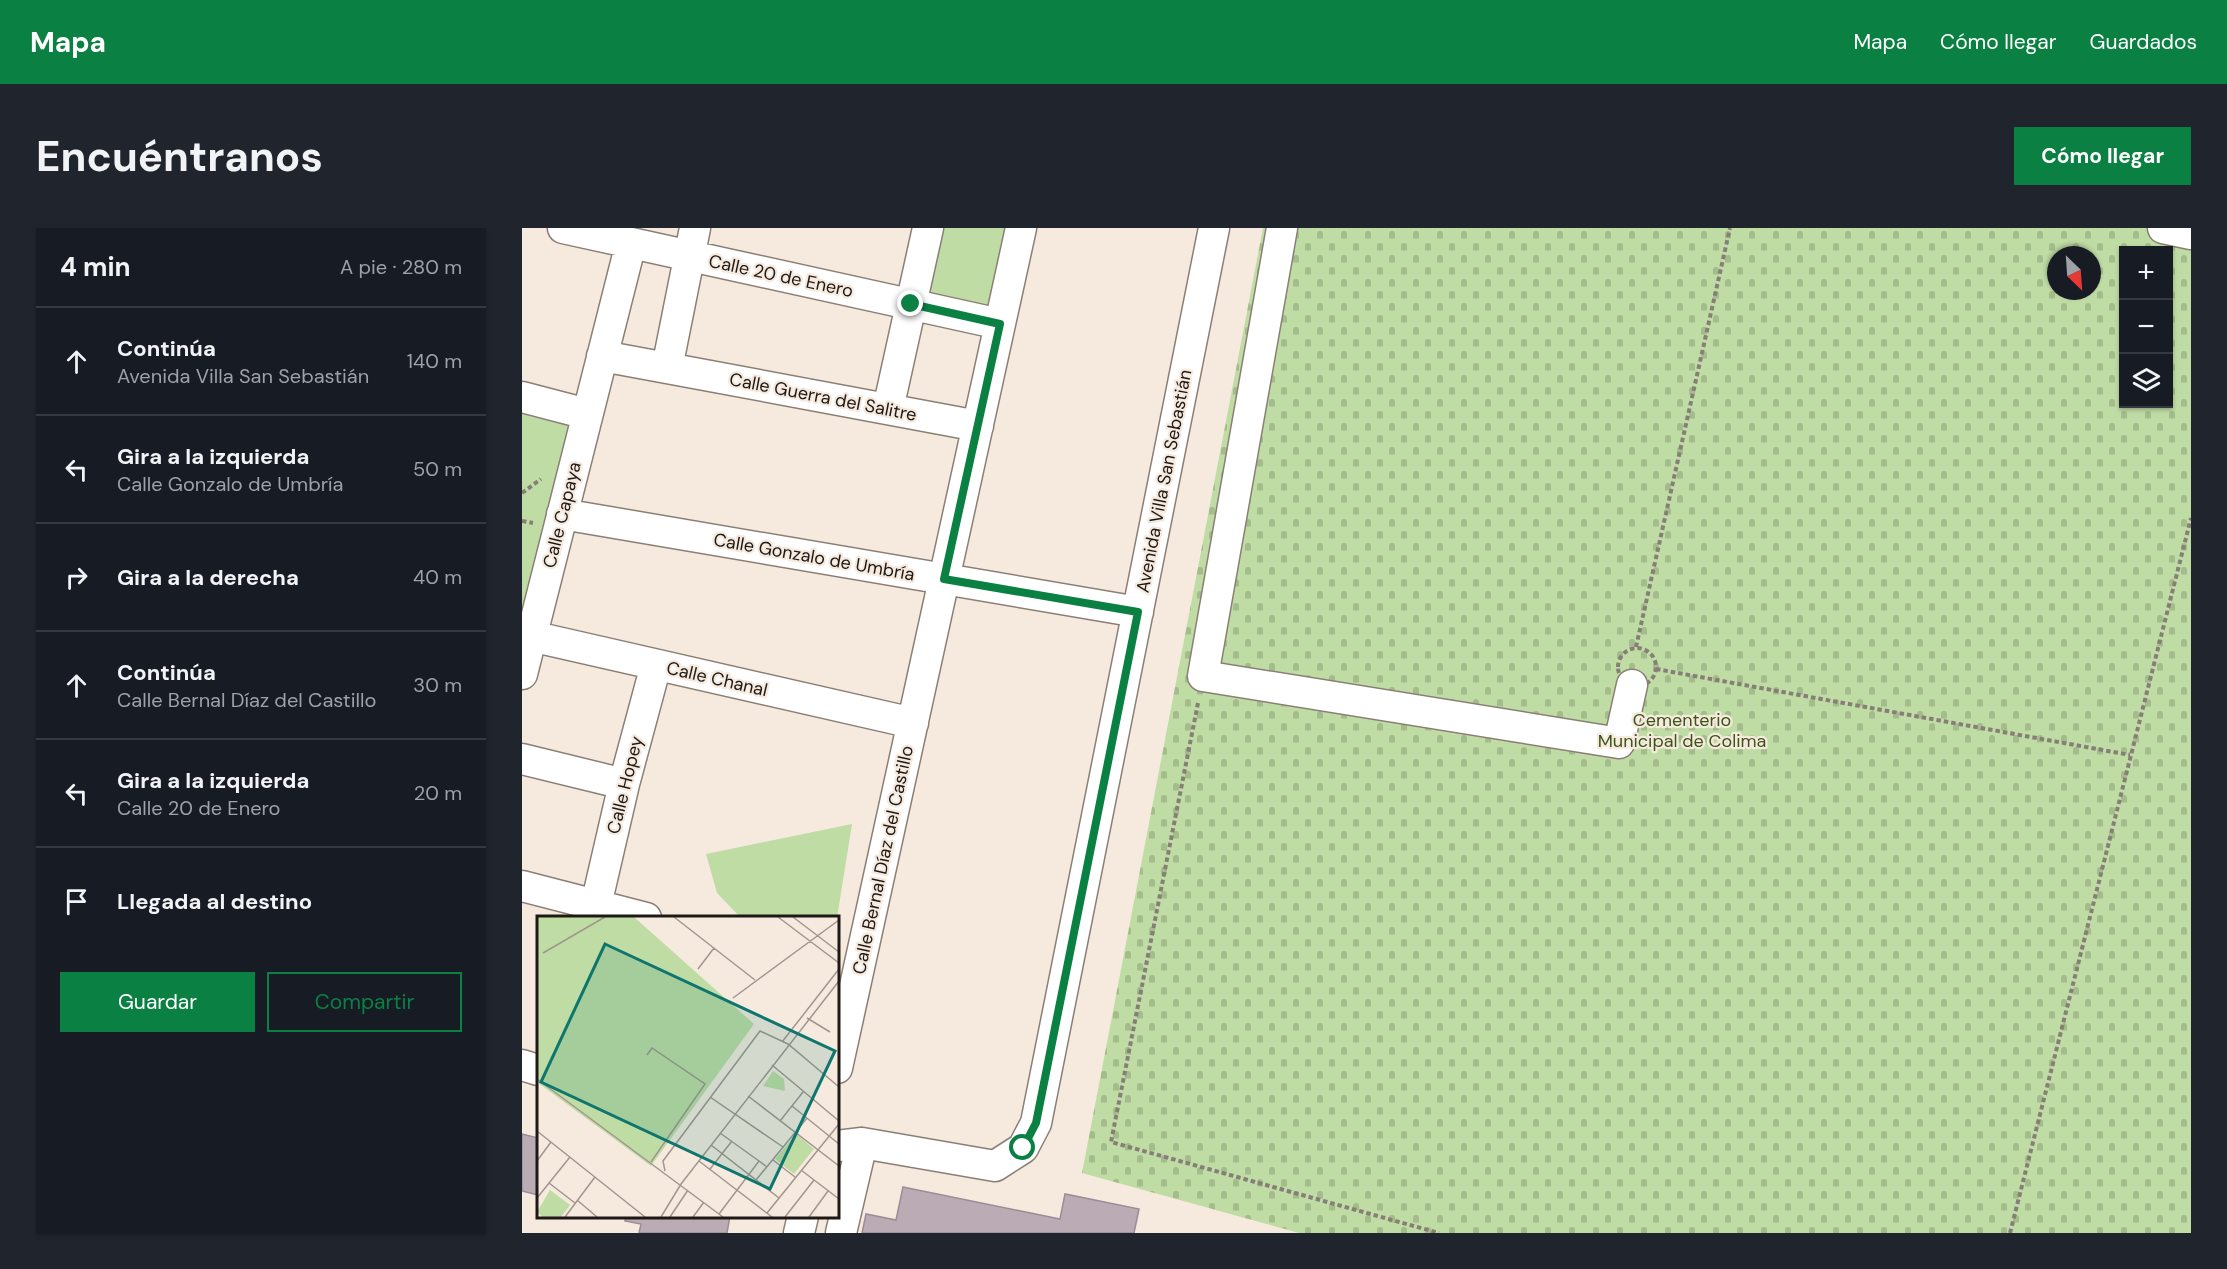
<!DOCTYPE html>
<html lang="es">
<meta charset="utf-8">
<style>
body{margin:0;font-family:"DM Sans",sans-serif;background:#20242c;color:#f1f3f6}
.controls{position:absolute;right:18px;top:18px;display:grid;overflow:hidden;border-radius:0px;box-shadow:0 2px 4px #0004}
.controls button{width:54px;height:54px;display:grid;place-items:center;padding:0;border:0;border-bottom:2px solid #363941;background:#171b24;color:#f1f3f6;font:30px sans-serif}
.compass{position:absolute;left:1525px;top:18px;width:54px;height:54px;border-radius:50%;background:#171b24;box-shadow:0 2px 4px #0004;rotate:155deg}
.stop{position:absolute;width:18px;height:18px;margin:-14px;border:4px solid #0b8043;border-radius:50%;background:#fff}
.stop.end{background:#0b8043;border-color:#fff;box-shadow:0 2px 6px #0008}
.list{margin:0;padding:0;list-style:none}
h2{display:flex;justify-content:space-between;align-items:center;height:78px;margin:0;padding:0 24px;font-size:26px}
h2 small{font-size:20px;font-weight:400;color:#9ea1a6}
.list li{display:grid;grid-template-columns:39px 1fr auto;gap:18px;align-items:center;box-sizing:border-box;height:108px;padding:0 24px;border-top:2px solid #363941}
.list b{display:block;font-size:22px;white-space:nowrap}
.list p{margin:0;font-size:20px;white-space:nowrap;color:#9ea1a6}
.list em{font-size:20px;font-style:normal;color:#9ea1a6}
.actions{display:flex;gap:12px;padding:18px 24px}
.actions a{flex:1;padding:14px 0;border:2px solid #0b8043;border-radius:0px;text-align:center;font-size:21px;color:#0b8043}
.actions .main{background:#0b8043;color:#fff}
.icon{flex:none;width:33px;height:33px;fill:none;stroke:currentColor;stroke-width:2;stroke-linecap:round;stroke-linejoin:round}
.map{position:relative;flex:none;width:1669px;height:1005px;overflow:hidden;border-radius:0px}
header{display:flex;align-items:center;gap:36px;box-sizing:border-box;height:84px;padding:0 30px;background:#0b8043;color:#fff}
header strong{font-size:28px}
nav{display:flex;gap:33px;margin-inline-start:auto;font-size:21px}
.intro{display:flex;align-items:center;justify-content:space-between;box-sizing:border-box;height:144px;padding:0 36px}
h1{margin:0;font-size:42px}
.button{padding:15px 27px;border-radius:0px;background:#0b8043;color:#fff;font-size:21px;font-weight:700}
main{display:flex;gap:36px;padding:0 36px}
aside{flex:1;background:#171b24;border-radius:0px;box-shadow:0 2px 4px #0004}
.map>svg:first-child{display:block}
</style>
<header>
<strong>Mapa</strong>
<nav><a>Mapa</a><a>Cómo llegar</a><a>Guardados</a></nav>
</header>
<div class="intro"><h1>Encuéntranos</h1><a class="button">Cómo llegar</a></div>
<main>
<aside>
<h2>4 min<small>A pie · 280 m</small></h2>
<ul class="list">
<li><svg class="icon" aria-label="ahead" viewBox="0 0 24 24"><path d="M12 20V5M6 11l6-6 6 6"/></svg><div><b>Continúa</b><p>Avenida Villa San Sebastián</p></div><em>140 m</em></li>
<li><svg class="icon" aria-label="left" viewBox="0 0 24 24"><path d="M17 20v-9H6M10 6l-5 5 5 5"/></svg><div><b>Gira a la izquierda</b><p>Calle Gonzalo de Umbría</p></div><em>50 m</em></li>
<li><svg class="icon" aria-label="right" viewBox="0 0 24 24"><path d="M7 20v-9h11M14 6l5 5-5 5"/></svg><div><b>Gira a la derecha</b></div><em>40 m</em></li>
<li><svg class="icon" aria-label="ahead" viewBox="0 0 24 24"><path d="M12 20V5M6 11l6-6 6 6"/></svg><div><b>Continúa</b><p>Calle Bernal Díaz del Castillo</p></div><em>30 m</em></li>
<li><svg class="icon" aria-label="left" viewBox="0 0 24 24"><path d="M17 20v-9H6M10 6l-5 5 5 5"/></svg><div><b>Gira a la izquierda</b><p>Calle 20 de Enero</p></div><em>20 m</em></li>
<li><svg class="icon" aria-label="arrive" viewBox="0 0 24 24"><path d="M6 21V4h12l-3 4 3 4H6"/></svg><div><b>Llegada al destino</b></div></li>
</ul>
<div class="actions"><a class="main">Guardar</a><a>Compartir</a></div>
</aside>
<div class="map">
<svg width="1669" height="1005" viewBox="0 0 1669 1005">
<defs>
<pattern id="cemetery-stones" width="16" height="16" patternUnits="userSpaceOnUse" patternTransform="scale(1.5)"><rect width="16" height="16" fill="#bfdca4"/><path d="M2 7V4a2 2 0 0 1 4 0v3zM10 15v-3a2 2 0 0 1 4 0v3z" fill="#a4bc8c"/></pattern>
</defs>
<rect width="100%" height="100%" fill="#f6eadf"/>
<path fill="url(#cemetery-stones)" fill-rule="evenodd" d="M741 0H1669V1005H777L560 945ZM1602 22H1646V176H1602ZM1534 27H1570V63H1534Z"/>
<path fill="#bfdca4" d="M418 0H486L469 82 404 69Z
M0 182 56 197 0 400Z
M330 596 315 690H219L195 665 184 626Z"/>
<path fill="#baabb4" stroke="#9b8d95" stroke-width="1.5" d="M0 906 16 910V967L0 963Z
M381 959 538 991 543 966 617 981 612 1005H340L344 986 374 992Z
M104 988H208L205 1005H117L119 996 103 993Z"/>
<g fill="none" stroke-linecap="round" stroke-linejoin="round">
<g stroke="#8b7f75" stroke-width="33">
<path id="minor" d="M41 0 478 96
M760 0 681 448 1097 515 1110 457
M1641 0 1669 6
M80 128 145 140 173 0
M145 140 456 198
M0 169 65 186
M366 181 406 0
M40 286 616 384
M0 406 391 495
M0 446 109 15
M0 531 102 556
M0 658 124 690
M74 677 102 556 134 437
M0 837 16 842
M315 840 499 0
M315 918 340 915 473 938 501 920 514 895 692 0
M277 1005 281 988
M319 1005 340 915"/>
</g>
<path stroke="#877f77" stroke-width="4" stroke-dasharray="4.5 3" stroke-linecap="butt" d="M0 265 19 251
M0 293 11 295
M1114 419 1208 0
M1096 439a19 19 0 1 1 38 0a19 19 0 1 1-38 0Z
M1134 441 1608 527
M676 475 589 914 917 1005
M1488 1005 1669 290"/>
<use href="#minor" stroke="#fff" stroke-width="30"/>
</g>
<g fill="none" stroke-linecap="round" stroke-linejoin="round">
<path stroke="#0b8043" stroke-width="8" d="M389 76 478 96 422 351 616 384 514 895 501 920"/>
</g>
<g text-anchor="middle" stroke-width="4.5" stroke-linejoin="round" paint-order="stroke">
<g font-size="18" fill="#1e1915" stroke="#f6eadf">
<text transform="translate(259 48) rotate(12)" y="6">Calle 20 de Enero</text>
<text transform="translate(301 169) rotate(11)" y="6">Calle Guerra del Salitre</text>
<text transform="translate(642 253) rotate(-79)" y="6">Avenida Villa San Sebastián</text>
<text transform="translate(40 287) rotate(-76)" y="6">Calle Capaya</text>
<text transform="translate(292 329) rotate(10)" y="6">Calle Gonzalo de Umbría</text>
<text transform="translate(195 451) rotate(13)" y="6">Calle Chanal</text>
<text transform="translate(103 557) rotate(-76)" y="6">Calle Hopey</text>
<text transform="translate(361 632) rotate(-78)" y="6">Calle Bernal Díaz del Castillo</text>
</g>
<g font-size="18" fill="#3a5517" stroke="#f6eadf">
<text x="1160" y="498">Cementerio<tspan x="1160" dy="21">Municipal de Colima</tspan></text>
</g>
</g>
<g transform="translate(15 688)">
<rect width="302" height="302" fill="#f6eadf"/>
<path d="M0 1H97L217 108 114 250 0 166Z" fill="#bfdca4"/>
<path d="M236 155 247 163 248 175 226 170ZM259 218 277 233 257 258 238 243ZM13 274 33 289 24 301H6L0 296Z" fill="#bfdca4"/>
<path fill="none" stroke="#a0968e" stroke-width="1.5" d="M137 1 218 64M241 1 302 47M256 1 302 36M6 37 68 1M161 53 177 32M196 82 302 4M270 102 293 116M245 126 302 53M110 139 115 132 168 168 114 246M235 149 302 205M0 163 186 301M211 180 302 250M173 181 246 231M255 190 302 228M243 205 266 176M0 215 108 301M183 217 222 245M174 229 242 282M236 244 258 261M0 245 14 226M162 245 235 301M173 253 195 225M264 254 302 283M128 255 126 245 223 115 251 128 302 171M219 264 270 202M12 267 38 287M0 282 33 241M40 284 60 301M230 297 302 208M182 298 222 245 230 251M28 301 58 261M124 301 144 268 302 65M133 301 151 274M156 301 167 286M248 301 277 264M272 301 291 275"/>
<path fill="#0f766e" fill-opacity="0.15" stroke="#0f766e" stroke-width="3" d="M68 28 298 135 233 273 4 166Z"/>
<rect width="302" height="302" fill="none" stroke="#1e1915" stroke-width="3"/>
</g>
</svg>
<div class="controls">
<button>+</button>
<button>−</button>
<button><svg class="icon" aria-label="layers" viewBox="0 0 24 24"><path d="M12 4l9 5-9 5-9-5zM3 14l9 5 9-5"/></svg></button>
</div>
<svg class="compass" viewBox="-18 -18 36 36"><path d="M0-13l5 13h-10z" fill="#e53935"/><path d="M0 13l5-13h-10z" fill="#9ea1a6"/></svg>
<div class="stop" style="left:501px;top:920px"></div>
<div class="stop end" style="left:389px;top:76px"></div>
</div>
</main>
